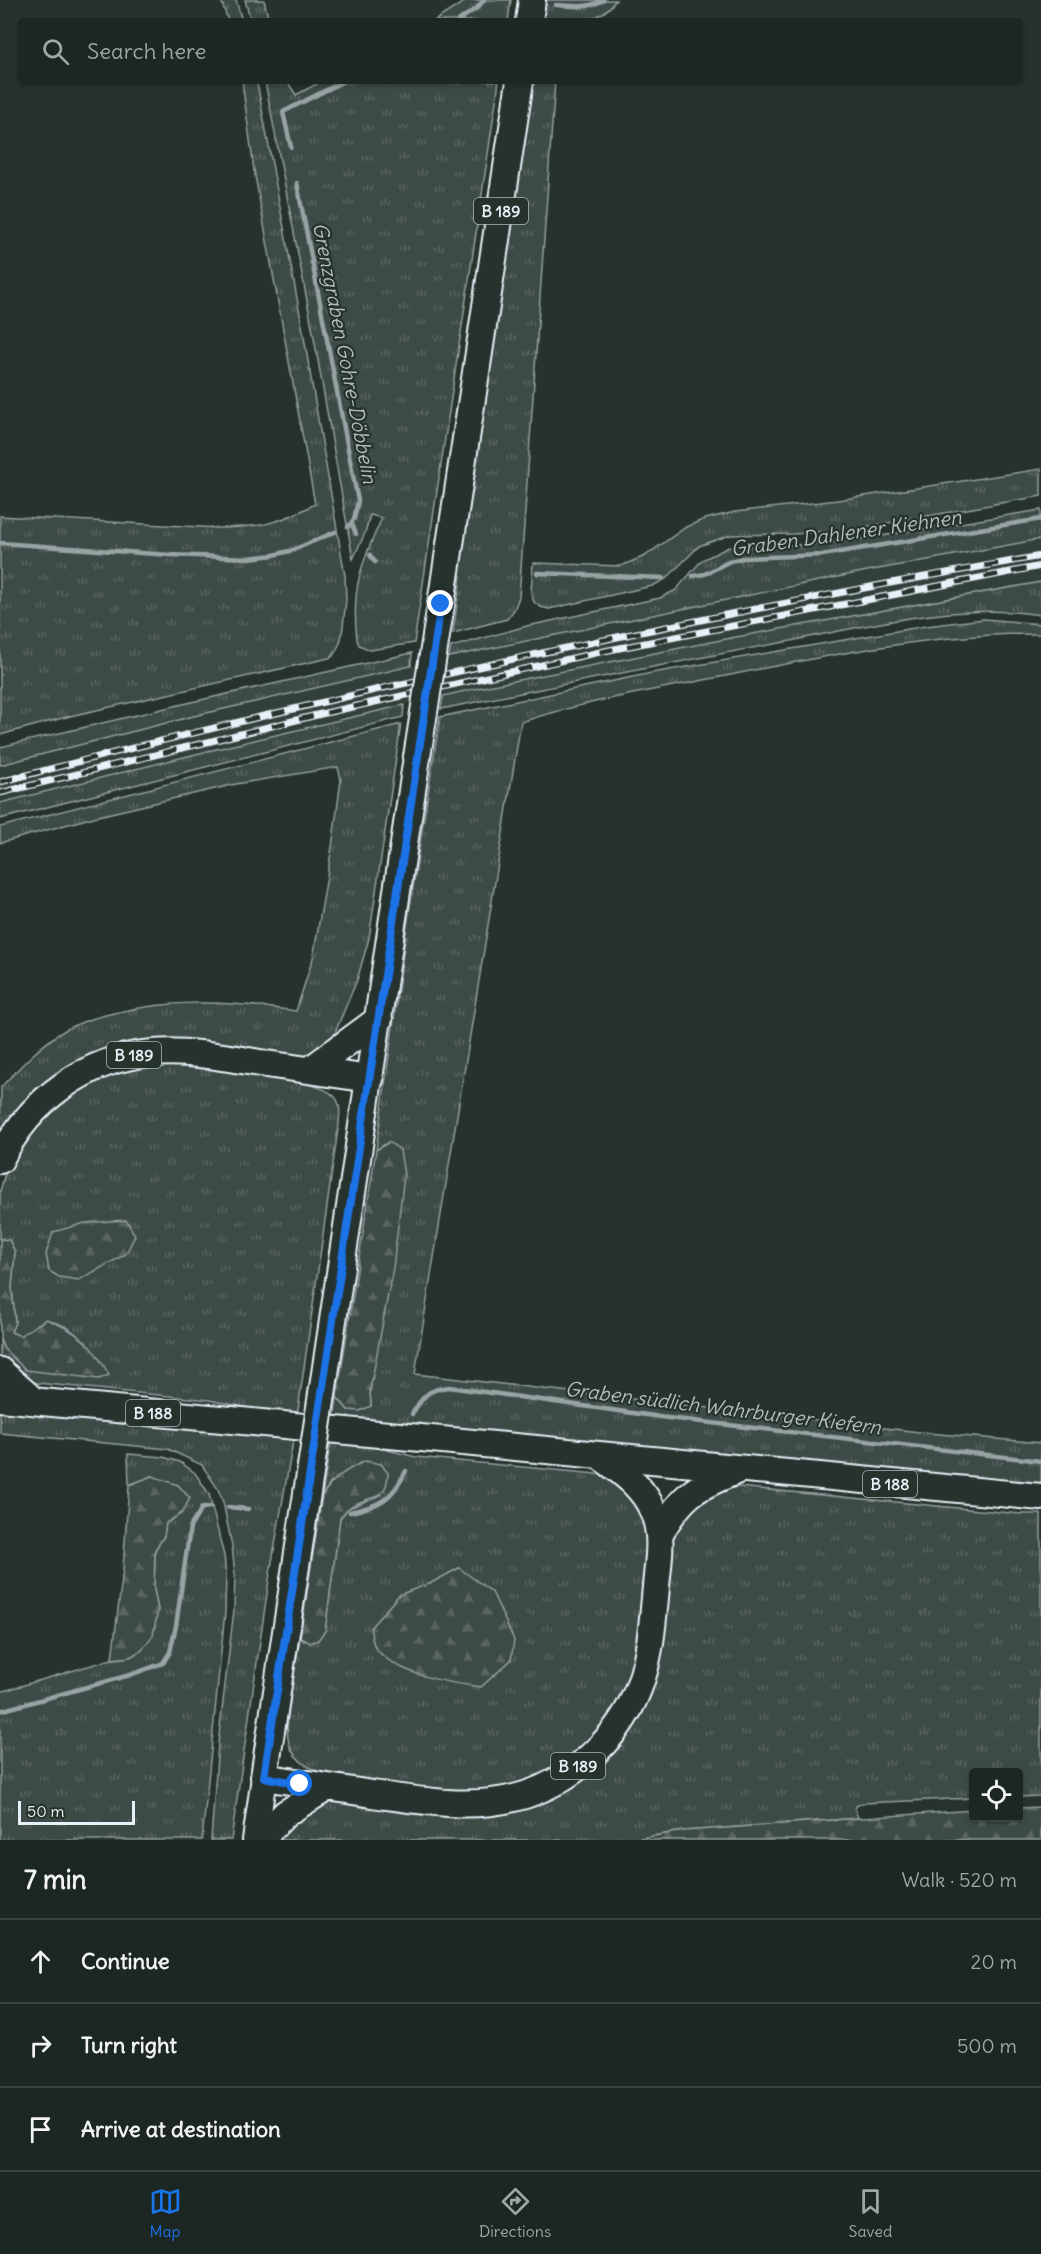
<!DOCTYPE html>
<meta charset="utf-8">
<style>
body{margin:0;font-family:Delius,sans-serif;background:#252e2a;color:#f1f3f6}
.controls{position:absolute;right:18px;bottom:18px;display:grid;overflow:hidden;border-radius:6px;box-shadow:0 2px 4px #0004}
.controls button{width:54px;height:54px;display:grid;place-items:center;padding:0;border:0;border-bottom:2px solid #3a4340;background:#1c2622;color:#f1f3f6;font:30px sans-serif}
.scale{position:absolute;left:18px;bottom:15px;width:117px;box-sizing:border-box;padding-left:6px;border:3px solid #e8f1f8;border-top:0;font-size:16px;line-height:21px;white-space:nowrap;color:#e8f1f8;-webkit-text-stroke:4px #26332d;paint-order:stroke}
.stop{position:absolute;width:18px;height:18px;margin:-14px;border:4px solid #1a73e8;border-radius:50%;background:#fff}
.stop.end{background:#1a73e8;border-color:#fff;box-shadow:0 2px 6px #0008}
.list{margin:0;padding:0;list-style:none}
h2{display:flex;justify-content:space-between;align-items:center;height:78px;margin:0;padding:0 24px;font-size:26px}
h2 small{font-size:20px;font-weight:400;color:#a0a5a5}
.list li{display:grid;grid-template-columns:39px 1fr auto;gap:18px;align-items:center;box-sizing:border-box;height:84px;padding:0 24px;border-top:2px solid #3a4340}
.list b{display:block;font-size:22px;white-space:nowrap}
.list em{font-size:20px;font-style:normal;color:#a0a5a5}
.icon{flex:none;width:33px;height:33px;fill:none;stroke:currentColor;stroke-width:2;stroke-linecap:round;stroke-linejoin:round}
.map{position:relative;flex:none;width:1041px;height:1840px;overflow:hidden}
.search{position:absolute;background:#1c2622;box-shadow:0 2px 4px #0004;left:18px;right:18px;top:18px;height:66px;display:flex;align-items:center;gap:15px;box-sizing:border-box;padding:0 21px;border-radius:6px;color:#a0a5a5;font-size:22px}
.sheet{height:330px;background:#1c2622}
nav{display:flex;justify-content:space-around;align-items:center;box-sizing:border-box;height:84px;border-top:2px solid #3a4340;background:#1c2622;font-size:16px;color:#a0a5a5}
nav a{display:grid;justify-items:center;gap:3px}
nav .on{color:#1a73e8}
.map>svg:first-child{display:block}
</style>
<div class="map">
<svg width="1041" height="1840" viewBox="0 0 1041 1840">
<defs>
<pattern id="grass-tufts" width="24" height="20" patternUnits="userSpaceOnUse" patternTransform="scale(1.5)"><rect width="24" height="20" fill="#3e4b47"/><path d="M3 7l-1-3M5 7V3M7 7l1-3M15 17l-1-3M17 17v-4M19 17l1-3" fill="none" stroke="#5a6562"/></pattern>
<pattern id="forest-firs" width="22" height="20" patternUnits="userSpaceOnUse" patternTransform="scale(1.5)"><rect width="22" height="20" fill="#3e4b47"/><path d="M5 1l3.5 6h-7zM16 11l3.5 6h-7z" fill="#5a6562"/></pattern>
</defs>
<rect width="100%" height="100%" fill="#26332d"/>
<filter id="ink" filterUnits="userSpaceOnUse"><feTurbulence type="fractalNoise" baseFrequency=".0167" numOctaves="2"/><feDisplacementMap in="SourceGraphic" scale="12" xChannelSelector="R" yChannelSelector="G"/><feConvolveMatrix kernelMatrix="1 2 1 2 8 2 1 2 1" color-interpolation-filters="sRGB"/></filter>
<g filter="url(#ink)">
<path fill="#333f3a" d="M1041 539V582L736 637 478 688 208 751 0 803V765L202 714 449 657 862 572Z"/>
<path fill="url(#grass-tufts)" stroke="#939ea0" stroke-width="1.5" d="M221 0H236L242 21H228Z
M245 0H264L269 21H251Z
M467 0H511L508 21H434Z
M542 0H616C596 28 570 21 539 21Z
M242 81H256L258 88 301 320 345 576 346 600 342 634 340 643 333 656 329 658 70 716 0 735V516L219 528C261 527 278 524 315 504L254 170Z
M265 81H287L296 95 322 81H499L414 643 370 650 359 645 357 640C351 589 361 563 382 518L370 515 365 533 353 559 313 332Z
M530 81H555L519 597 514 610 507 619 453 633 461 576 457 574Z
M1041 469V496L848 530 793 534 730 535 699 546 666 579 652 586 549 609 541 607 534 602 531 593 533 563 621 566 645 556 686 527 705 519 735 512 838 500Z
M1041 510V539L862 572 449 657 451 647 527 626 660 598 676 590 702 560 729 547 820 544 856 540Z
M1041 582V615C958 602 867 626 785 642 670 663 556 686 441 709L443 696 478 688 736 637Z
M984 619 1041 624V634C935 633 829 655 725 676 658 689 586 701 521 722L415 1374 928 1433 1041 1443V1488L334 1421 337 1397 348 1410 371 1406 370 1391 389 1142 376 1150 406 932 440 717 652 673 926 626Z
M412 653 411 666 202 714 0 765V747L196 701Z
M404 705 403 717 0 819V803L208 751Z
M401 724 369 938 357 980 336 1030 338 1041 310 1056 299 1057C261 1054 223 1050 185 1047 169 1046 151 1042 135 1043 82 1046 26 1091 0 1135L1 1087C20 1067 39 1046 62 1032 78 1022 96 1017 114 1013 176 998 233 1002 296 1011L313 958 332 847 341 780 338 767 236 784 94 817 0 843V827Z
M150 1064C182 1065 314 1075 334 1096 341 1103 340 1113 339 1122L297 1417 209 1400 37 1383 23 1378 0 1363V1339L4 1349 86 1342 67 1327 46 1319 20 1336 11 1332 15 1322 12 1287 15 1252 9 1240 0 1239V1191L4 1177 11 1161 45 1113 92 1080Z
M0 1408 294 1436 270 1573 231 1840H211L218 1744 234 1610 235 1575 232 1546 223 1502 218 1489 202 1465 168 1449 0 1433Z
M331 1440 359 1443 416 1457 597 1474 612 1479 642 1509 648 1542 642 1627 626 1689 614 1711 588 1745 554 1770 517 1787 450 1794 322 1773C279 1757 286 1731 291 1693 294 1674 297 1655 300 1637L304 1641 325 1631 340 1518 349 1508 381 1495 331 1482 322 1496Z
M128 1454 163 1457 180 1462 195 1473 209 1494 224 1556 226 1574 225 1612 202 1840H0V1692L112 1659 130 1657 142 1650 158 1610 154 1590 155 1550 164 1536 166 1523 182 1513 153 1476 129 1485Z
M738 1487 1021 1514H1041V1796L1019 1797 1018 1772H974L973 1798 863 1803 856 1806 855 1810 858 1818 683 1831 630 1840H279L288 1825 325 1801H344L449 1815 476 1816 500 1812 618 1743 670 1540 681 1513 722 1489Z"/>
<path fill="url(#forest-firs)" stroke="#939ea0" stroke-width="1.5" d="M389 1142 400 1150 404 1175 393 1268 370 1391 371 1406 360 1411 348 1410 337 1397 376 1150Z
M126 1220 135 1235 126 1254 79 1280 59 1277 49 1271 46 1254 53 1232 85 1223Z
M0 1239 9 1240 15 1252 12 1287 15 1322 11 1332 20 1336 46 1319C78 1331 93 1345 109 1375L99 1379 26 1370 4 1349 0 1339Z
M365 1461 381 1464 388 1473C387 1503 370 1494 350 1507 346 1510 343 1514 340 1518L325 1631 318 1640 310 1643 300 1637 322 1496C333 1478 346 1470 365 1461Z
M152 1476 178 1485 190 1498 182 1513 166 1523 164 1536 155 1550 154 1590 158 1610 153 1635 142 1650 130 1657 112 1659 123 1569 129 1485Z
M459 1568 492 1592 514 1640 511 1660 481 1687C449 1683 399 1675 377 1650 372 1645 372 1634 370 1628L399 1595 431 1583Z
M1041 1807V1840H630L683 1831 973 1810 974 1818H1018L1019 1808Z"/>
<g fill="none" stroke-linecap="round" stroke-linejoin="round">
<path stroke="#98a3a5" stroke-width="4.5" d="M556 5C572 6 589 9 603 0
M458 21 477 8 484 0
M291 147 283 112 344 81
M297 183 358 501 354 519 348 527
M352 524 356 534
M0 543 170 555 249 558 274 555 293 550 335 532
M370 555 375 562
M537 573 663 578
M693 576 705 574 730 561 743 558 822 555 1041 519
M412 1414C423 1396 428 1389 449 1387L668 1418 1041 1461
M228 1507 248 1509
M350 1512C379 1506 392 1500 406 1471
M0 1711 130 1675 163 1663 170 1652 176 1626 190 1527 202 1508 210 1507"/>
<g stroke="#e8f1f8" stroke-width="28">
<path id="secondary" d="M255 1840 264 1777"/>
</g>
<g stroke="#e8f1f8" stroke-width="30">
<path id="primary" d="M529 21 532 0
M441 604 520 81
M310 1070 379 1019
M0 1160C29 1101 86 1058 153 1053 190 1050 229 1058 266 1064 300 1069 335 1074 370 1079
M0 1371 34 1401
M322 1394 417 757
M0 1398 1041 1497
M311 1467 264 1777C300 1783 336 1788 372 1794 424 1801 473 1811 525 1795 577 1778 624 1733 641 1681 651 1651 653 1618 656 1587 658 1562 664 1535 653 1511 643 1486 620 1471 600 1456
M660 1533C683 1494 694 1488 736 1471
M260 1840 286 1813 328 1787"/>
</g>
<use href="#secondary" stroke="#26332d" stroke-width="24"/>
<use href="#primary" stroke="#26332d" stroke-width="26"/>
<g stroke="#e8f1f8" stroke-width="7">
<path id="rail" d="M0 782C343 692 691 617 1041 556
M0 793 321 714 609 650 1041 566"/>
</g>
<use href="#rail" stroke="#26332d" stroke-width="4.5" stroke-dasharray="14" stroke-linecap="butt"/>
<g stroke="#e8f1f8" stroke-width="30" stroke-linecap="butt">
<path id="primary-bridge" d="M417 757 441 604
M311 1467 322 1394"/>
</g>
<use href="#primary-bridge" stroke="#26332d" stroke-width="26"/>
</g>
</g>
<g fill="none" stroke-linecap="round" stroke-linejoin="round" filter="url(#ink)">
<path stroke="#1a73e8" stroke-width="8" d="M300 1784 264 1777 441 604"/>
</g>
<g text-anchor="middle" stroke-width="4.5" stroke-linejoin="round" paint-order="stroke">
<g fill="#26332d" stroke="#aeb8bb" stroke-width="1.5">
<rect x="474" y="198" width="54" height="26" rx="4.5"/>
<rect x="107" y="1042" width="54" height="26" rx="4.5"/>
<rect x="126" y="1400" width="54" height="26" rx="4.5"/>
<rect x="863" y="1471" width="54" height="26" rx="4.5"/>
<rect x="551" y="1753" width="54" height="26" rx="4.5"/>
</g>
<g font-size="16" font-weight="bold" fill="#e8f1f8">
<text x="501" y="217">B 189</text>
<text x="134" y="1061">B 189</text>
<text x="153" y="1419">B 188</text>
<text x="890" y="1490">B 188</text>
<text x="578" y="1772">B 189</text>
</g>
<g font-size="20" font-style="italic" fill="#b3bdc0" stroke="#26332d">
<text transform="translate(345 353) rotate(79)" y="7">Grenzgraben Gohre-Döbbelin</text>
<text transform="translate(846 533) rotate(-8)" y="7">Graben Dahlener Kiehnen</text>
<text transform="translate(723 1408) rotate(7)" y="7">Graben südlich Wahrburger Kiefern</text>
</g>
</g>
</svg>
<div class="controls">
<button><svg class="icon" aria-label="locate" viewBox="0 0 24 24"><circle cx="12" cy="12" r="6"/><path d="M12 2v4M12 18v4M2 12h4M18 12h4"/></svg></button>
</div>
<div class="scale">50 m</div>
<div class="stop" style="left:300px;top:1784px"></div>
<div class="stop end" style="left:441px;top:604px"></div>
<div class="search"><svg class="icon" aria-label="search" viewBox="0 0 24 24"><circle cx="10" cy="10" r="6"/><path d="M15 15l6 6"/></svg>Search here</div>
</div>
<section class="sheet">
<h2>7 min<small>Walk · 520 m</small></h2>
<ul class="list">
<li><svg class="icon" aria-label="ahead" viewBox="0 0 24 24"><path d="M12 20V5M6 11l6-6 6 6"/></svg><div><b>Continue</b></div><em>20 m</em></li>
<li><svg class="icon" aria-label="right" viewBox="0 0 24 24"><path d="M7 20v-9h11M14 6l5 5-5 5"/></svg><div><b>Turn right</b></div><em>500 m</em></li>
<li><svg class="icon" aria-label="arrive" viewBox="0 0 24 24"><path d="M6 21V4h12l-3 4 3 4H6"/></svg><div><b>Arrive at destination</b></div></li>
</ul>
</section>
<nav>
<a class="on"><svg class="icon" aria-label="map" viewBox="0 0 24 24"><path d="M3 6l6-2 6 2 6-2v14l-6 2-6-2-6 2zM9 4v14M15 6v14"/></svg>Map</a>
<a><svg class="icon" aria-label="directions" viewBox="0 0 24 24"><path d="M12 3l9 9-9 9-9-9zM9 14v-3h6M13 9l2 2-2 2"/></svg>Directions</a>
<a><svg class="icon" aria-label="saved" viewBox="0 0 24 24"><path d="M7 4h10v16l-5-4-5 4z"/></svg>Saved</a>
</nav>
